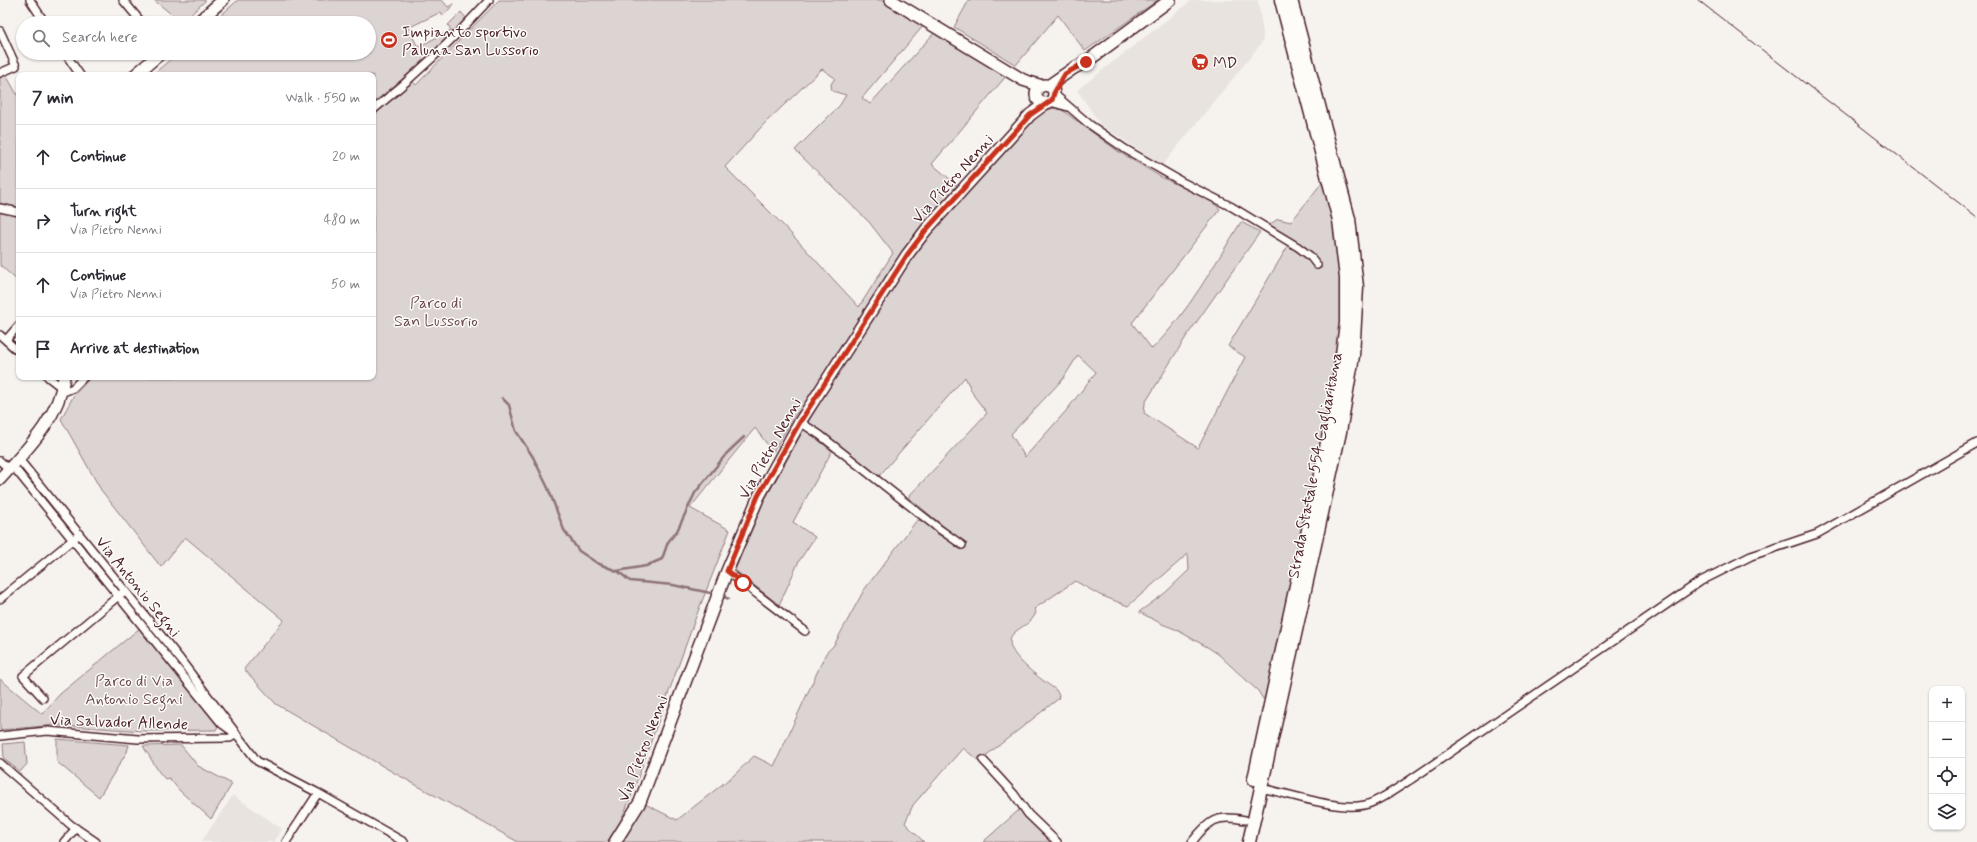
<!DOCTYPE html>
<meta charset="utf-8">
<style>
body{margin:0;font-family:Mynerve,sans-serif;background:#f2f2f3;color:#2b2b33}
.controls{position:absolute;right:12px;bottom:12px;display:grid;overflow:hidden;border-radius:8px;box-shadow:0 1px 3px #0004}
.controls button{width:36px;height:36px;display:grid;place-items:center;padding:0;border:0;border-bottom:1px solid #e1e1e2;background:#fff;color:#2b2b33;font:20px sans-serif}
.stop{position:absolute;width:12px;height:12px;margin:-9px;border:3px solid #c8321e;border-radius:50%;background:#fff}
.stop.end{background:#c8321e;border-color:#fff;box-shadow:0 1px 4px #0008}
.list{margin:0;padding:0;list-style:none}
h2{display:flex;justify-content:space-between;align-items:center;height:52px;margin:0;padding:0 16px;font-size:17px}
h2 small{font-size:13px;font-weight:400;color:#7c7c81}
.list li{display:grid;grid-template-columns:26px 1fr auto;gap:12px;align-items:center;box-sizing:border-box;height:64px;padding:0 16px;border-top:1px solid #e1e1e2}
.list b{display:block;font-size:15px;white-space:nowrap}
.list p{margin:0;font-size:13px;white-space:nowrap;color:#7c7c81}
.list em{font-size:13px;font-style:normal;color:#7c7c81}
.icon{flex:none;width:22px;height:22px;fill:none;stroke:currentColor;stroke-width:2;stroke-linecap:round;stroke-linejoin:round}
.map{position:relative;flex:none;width:1977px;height:842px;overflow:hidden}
.search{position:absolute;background:#fff;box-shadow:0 1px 3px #0004;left:16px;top:16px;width:360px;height:44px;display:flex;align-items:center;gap:10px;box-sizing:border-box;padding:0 14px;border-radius:22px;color:#7c7c81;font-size:15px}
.panel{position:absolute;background:#fff;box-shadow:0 1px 3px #0004;left:16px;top:72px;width:360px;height:308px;border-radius:8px}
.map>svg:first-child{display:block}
</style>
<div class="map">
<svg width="1977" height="842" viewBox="0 0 1977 842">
<rect width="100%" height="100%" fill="#f6f3ef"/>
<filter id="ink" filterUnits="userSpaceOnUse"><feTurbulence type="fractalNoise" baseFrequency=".025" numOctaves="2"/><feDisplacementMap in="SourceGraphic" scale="8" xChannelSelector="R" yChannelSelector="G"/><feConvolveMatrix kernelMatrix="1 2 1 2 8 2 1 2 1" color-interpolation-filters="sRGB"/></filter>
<g filter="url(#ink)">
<path fill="#e9e3e0" d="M1192 0H1258L1263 32V39L1261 44 1162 166 1100 124 1077 90Z
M233 795 282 829 274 842H201Z"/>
<path fill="#dcd4d2" stroke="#937a7e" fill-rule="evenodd" d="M154 0H205V1L182 23Z
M238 0H442L448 7 454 4 443 16 441 12 408 28 418 47 451 30 448 25 461 12 466 18C437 49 406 77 373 103V75H152L178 53H369V23H212Z
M499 0H881L924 25 862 98 870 104 935 32 1007 75 932 164 957 185 898 259 807 403 795 415 773 452 755 428 690 508 730 530 697 614 631 797 620 822 607 842H518L391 771 276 704 244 669 284 620 185 537 161 567 101 490 61 419 74 395 91 377H373V110L411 80 416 85ZM822 69 835 78 831 84 832 91 846 95 840 105 795 150 869 222 893 253 859 307 783 225 725 167 765 123Z
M969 0H1158L1085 51 1058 15 1016 65 954 27Z
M6 75 19 98V282L0 265V78Z
M1058 107 1119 152 1161 177 1211 201 1220 209 1132 323 1152 349C1188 313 1214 265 1241 222L1260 232 1186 337 1145 403 1144 413 1198 448 1245 357 1228 346 1288 246 1312 261 1315 268H1322L1317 258 1269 225 1278 219 1291 222 1324 180 1336 223 1342 300 1338 361 1267 696 1263 699 1258 691 1218 654 1209 648 1175 629 1162 624 1139 612 1165 593 1189 570 1188 554 1128 606 1100 595 1075 581 1034 609 1036 612C1032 624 1022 625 1014 633 996 649 1044 681 1056 690L1059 695 1058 699 979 761 963 748 913 805 905 823 924 842H623L645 804 677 820 733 776 754 756 774 766 826 653 834 645 864 590 917 520 923 521 934 528 937 534 961 547 964 543 908 497 987 413 974 396 965 377 879 476 808 422 898 275 923 242 966 191 1040 112ZM1078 355 1096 372 1066 411 1025 457 1011 434 1063 379Z
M804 429 832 451 793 522 815 537 799 561 779 605 735 570 763 503Z
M140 628 218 726 216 730 143 731 55 725 0 730V679L42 714 60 694Z
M57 739 129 745 127 752 99 797 57 762Z
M25 742 27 764 20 772 4 759 3 744Z
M181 745 198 766 232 784 211 819 180 791 169 778 165 779 159 772 143 746Z
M1020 809 1053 842H983Z"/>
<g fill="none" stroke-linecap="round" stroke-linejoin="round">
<path stroke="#8e7378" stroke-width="2.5" d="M502 398 509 405 516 431 533 457 548 488 564 530 579 551 597 563 619 572 630 581 673 585 715 594
M617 571 646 566 662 559 668 542 677 531 695 493 727 453 744 437
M722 596 729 599"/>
<g stroke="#4a1f2b" stroke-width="10">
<path id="street" d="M30 0 45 23
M123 0 142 23
M0 31 16 66 0 73
M65 53 80 75
M1054 94 1089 124 1125 149 1184 183 1232 207 1298 247 1310 256 1317 265
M1050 102 1068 107
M373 110C415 76 453 40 489 0
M0 208 19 212
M0 335 19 352
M6 340 19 325
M48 377 66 391 73 388 84 377
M800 422 820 435 938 528 962 545
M18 458 180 659 257 761 318 793 404 842
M0 461 9 469
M12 465 222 724 233 732
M727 571 805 631
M0 599 76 537
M43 698 23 676 122 593
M0 736 47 731 138 739 230 738 236 734
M983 760 1014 794 1028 814 1057 842
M0 763 71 825 96 842
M1260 788C1289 793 1341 813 1368 804 1383 799 1402 785 1416 776L1701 581 1751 556 1817 534 1977 443
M64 842 76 828
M286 842 318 793
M1192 842C1209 820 1217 814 1245 820"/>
</g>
<g stroke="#4a1f2b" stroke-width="14">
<path id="secondary" d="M891 0 1023 80 1042 86
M197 23 223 0
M135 75 161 53
M1036 94a9 9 0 1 1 18 0a9 9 0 1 1-18 0Z
M1048 86 1074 68 1086 62 1170 0
M0 479C27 449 59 419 64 377
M615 842 640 802 727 571 759 496 800 422 907 255 926 230 1030 115 1046 103"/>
</g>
<g stroke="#4a1f2b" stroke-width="15">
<path id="primary" d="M1254 779 1336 401 1346 323V278L1339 220 1281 0
M1249 842 1340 432 1353 356 1357 287 1349 219 1291 0"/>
</g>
<use href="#street" stroke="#fdfcf7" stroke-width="7"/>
<use href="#secondary" stroke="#fdfcf7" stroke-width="11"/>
<use href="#primary" stroke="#fdfcf7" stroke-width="12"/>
<path stroke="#4a1f2b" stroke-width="1" d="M1698 0 1977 217"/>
</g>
</g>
<g fill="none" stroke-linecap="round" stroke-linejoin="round" filter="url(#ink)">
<path stroke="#c8321e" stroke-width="5" d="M743 583 727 571 758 496 800 422 907 255 926 230 1030 115 1052 100 1054 93 1065 74 1086 62"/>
</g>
<defs>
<g id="stadium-disc" transform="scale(0.9)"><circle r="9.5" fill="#c8321e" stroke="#fdfcf7"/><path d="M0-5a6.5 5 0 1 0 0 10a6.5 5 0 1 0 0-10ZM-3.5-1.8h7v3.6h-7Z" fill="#fff"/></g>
<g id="supermarket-disc" transform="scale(0.9)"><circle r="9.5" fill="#c8321e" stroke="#fdfcf7"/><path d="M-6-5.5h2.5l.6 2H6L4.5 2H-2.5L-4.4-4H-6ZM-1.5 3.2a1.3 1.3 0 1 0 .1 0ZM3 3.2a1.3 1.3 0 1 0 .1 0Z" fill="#fff"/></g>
</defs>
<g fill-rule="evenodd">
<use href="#stadium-disc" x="389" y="40"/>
<use href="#supermarket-disc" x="1200" y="62"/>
</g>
<g text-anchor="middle" stroke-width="3" stroke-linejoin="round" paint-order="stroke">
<g font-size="16" fill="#4a1f2b" stroke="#fdfcf7" text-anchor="start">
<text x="402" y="37">Impianto sportivo<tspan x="402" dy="18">Paluna San Lussorio</tspan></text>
<text x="1213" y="68">MD</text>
</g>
<g font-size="16" fill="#4a1f2b" stroke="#fdfcf7">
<text transform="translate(952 178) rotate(-48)" y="6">Via Pietro Nenni</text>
<text transform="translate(769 448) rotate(-61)" y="6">Via Pietro Nenni</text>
<text transform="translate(1314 465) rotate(-79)" y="6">Strada Statale 554 Cagliaritana</text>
<text transform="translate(139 586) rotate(51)" y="6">Via Antonio Segni</text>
<text transform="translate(119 721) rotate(2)" y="6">Via Salvador Allende</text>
<text transform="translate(642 748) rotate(-69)" y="6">Via Pietro Nenni</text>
</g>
<g font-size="16" fill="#6e4c55" stroke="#fdfcf7">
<text x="436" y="308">Parco di<tspan x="436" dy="18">San Lussorio</tspan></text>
<text x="134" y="686">Parco di Via<tspan x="134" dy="18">Antonio Segni</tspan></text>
</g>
</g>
</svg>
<div class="controls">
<button>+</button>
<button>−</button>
<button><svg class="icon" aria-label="locate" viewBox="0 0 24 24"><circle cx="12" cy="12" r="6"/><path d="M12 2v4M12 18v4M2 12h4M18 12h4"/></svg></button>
<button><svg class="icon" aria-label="layers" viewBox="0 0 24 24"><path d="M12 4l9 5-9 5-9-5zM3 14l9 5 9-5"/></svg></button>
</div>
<div class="stop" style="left:743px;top:583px"></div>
<div class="stop end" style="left:1086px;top:62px"></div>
<div class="search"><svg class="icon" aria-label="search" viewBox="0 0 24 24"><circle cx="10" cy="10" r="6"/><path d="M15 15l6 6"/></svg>Search here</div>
<section class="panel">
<h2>7 min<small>Walk · 550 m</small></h2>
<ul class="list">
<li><svg class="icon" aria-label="ahead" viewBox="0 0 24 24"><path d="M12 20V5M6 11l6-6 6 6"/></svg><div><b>Continue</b></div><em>20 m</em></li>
<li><svg class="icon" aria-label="right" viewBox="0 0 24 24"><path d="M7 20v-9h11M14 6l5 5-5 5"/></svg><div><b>Turn right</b><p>Via Pietro Nenni</p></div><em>480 m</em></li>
<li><svg class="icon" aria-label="ahead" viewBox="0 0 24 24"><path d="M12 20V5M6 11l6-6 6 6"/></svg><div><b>Continue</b><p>Via Pietro Nenni</p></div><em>50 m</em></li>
<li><svg class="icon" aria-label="arrive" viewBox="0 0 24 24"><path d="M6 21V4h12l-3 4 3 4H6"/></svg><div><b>Arrive at destination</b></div></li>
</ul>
</section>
</div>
